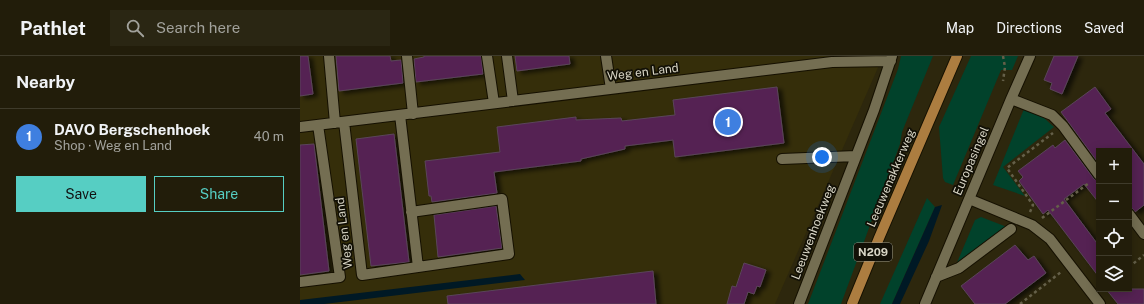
<!DOCTYPE html>
<meta charset="utf-8">
<style>
body{margin:0;font-family:"Public Sans",sans-serif;background:#2a2613;color:#f1f3f6}
.controls{position:absolute;right:12px;bottom:12px;display:grid;overflow:hidden;border-radius:0px;box-shadow:0 2px 10px #0003}
.controls button{width:36px;height:36px;display:grid;place-items:center;padding:0;border:0;border-bottom:1px solid #3f3b2b;background:#221d0a;color:#f1f3f6;font:20px sans-serif}
.you{position:absolute;left:522px;top:101px;width:14px;height:14px;margin:-10px;border:3px solid #fff;border-radius:50%;background:#1a73e8;box-shadow:0 0 0 6px #1a73e833}
.badge{display:grid;place-items:center;width:26px;height:26px;border-radius:50%;background:#56cec3;color:#fff;font-size:13px;font-weight:700}
.pin{position:absolute;translate:-50% -50%;border:2px solid #fff;box-shadow:0 1px 4px #0006}
.list{margin:0;padding:0;list-style:none}
h2{display:flex;justify-content:space-between;align-items:center;height:52px;margin:0;padding:0 16px;font-size:17px}
h2 small{font-size:13px;font-weight:400;color:#a2a29c}
.list li{display:grid;grid-template-columns:26px 1fr auto;gap:12px;align-items:center;box-sizing:border-box;height:56px;padding:0 16px;border-top:1px solid #3f3b2b}
.list b{display:block;font-size:15px;white-space:nowrap}
.list p{margin:0;font-size:13px;white-space:nowrap;color:#a2a29c}
.list em{font-size:13px;font-style:normal;color:#a2a29c}
.actions{display:flex;gap:8px;padding:12px 16px}
.actions a{flex:1;padding:9px 0;border:1px solid #56cec3;border-radius:0px;text-align:center;font-size:14px;color:#56cec3}
.actions .main{background:#56cec3;color:#111}
.icon{flex:none;width:22px;height:22px;fill:none;stroke:currentColor;stroke-width:2;stroke-linecap:round;stroke-linejoin:round}
.map{position:relative;flex:none;width:844px;height:248px;overflow:hidden}
header{display:flex;align-items:center;gap:24px;box-sizing:border-box;height:56px;padding:0 20px;background:#221d0a;border-bottom:1px solid #3f3b2b}
header strong{font-size:19px}
nav{display:flex;gap:22px;margin-inline-start:auto;font-size:14px}
.search{width:280px;height:36px;background:#2a2613;display:flex;align-items:center;gap:10px;box-sizing:border-box;padding:0 14px;border-radius:0px;color:#a2a29c;font-size:15px}
main{display:flex}
aside{flex:1;background:#221d0a}
.map>svg:first-child{display:block}
</style>
<header>
<strong>Pathlet</strong>
<div class="search"><svg class="icon" aria-label="search" viewBox="0 0 24 24"><circle cx="10" cy="10" r="6"/><path d="M15 15l6 6"/></svg>Search here</div>
<nav><a>Map</a><a>Directions</a><a>Saved</a></nav>
</header>
<main>
<aside>
<h2>Nearby<small></small></h2>
<ul class="list">
<li><span class="badge" style="background:#3f7fe0">1</span><div><b>DAVO Bergschenhoek</b><p>Shop · Weg en Land</p></div><em>40 m</em></li>
</ul>
<div class="actions"><a class="main">Save</a><a>Share</a></div>
</aside>
<div class="map">
<svg width="844" height="248" viewBox="0 0 844 248">
<defs>
<filter id="shadow"><feDropShadow dx="4.5" dy="2.5" stdDeviation="2" flood-color="#0009"/></filter>
</defs>
<rect width="100%" height="100%" fill="#2d270d"/>
<path fill="#352e0a" d="M0 0H583L475 248H0Z"/>
<path fill="#01422b" d="M601 0H633L602 76 600 88 541 248H508L598 13Z
M671 0H718L712 14H701L653 129 645 126 643 122 639 71Z
M724 53 744 62 754 71 703 111 725 140 693 129Z
M627 142 635 151 592 248H580Z
M681 161 707 171 656 209 675 164Z"/>
<path fill="#001925" d="M642 149 629 185 600 248H592L635 151Z
M220 218 225 224 24 248H0V244Z"/>
<path fill="#542153" stroke="#5a4559" filter="url(#shadow)" d="M0 0H8L13 38 0 40Z
M36 0H90L91 5 101 4 103 27 39 35Z
M124 0H181L183 18 116 26 114 3 124 1Z
M215 0H269L270 8 217 15Z
M754 0H778L762 38 750 33 752 27 744 24Z
M477 31 484 87 375 101 373 84 325 90V93L281 103V105L194 116 197 137 132 146 131 140H129L125 105 200 96 197 71 276 61V64L321 62 322 65 375 59 373 44Z
M795 31 811 53 805 57 844 108V149L835 156 832 152H829V95H799V108L761 56Z
M94 78 109 206 71 210 56 83Z
M765 84 794 123 799 125V147L784 128 764 143 799 190V221L748 154 743 158 719 125 723 121 718 115 753 89 755 92Z
M14 88 29 215 0 219V89Z
M196 150 202 192 138 201 134 159Z
M715 189 728 204 734 200 746 217 705 248H675L661 230Z
M444 207 466 214 460 231 457 230 454 238 448 236 444 248H427L432 230 436 231Z
M353 215 356 248H148L147 240Z
M806 233H844V248H818Z"/>
<g fill="none" stroke-linecap="round" stroke-linejoin="round">
<g stroke="#151000" stroke-width="12">
<path id="minor" d="M29 0 35 67
M107 0 113 58
M187 0 194 47
M207 0 213 45
M306 0 311 33
M711 43 752 59 763 70 799 119
M44 66 62 219 118 211 100 59
M0 71 532 6 591 5
M482 103 556 100
M669 143 732 169 750 183 800 248
M111 156 202 143 209 198 118 211
M829 158 844 178
M636 221 659 212 711 173
M0 226 40 221 18 69
M499 248 574 54 592 0
M625 248 711 43 730 0"/>
</g>
<g stroke="#151000" stroke-width="12">
<path id="major" d="M552 248 579 182 657 0"/>
</g>
<path stroke="#656049" stroke-width="2.5" stroke-dasharray="3 3" stroke-linecap="butt" d="M703 0 705 11 703 25
M730 156 733 149 707 112 753 77
M742 162 789 127
M829 211 844 199
M720 248 761 216"/>
<use href="#minor" stroke="#746e52" stroke-width="10"/>
<use href="#major" stroke="#ac7d40" stroke-width="10"/>
</g>
<g text-anchor="middle" stroke-width="3.5" stroke-linejoin="round" paint-order="stroke">
<rect fill="#121006" stroke="#9d9b8c" stroke-width="1" x="554" y="187" width="38" height="18" rx="3"/>
<g font-size="11" font-weight="bold" fill="#d9d6c6">
<text x="573" y="200">N209</text>
</g>
<g font-size="12" fill="#d9d6c6" stroke="#121006">
<text transform="translate(343 16) rotate(-7)" y="4">Weg en Land</text>
<text transform="translate(671 105) rotate(-67)" y="4">Europasingel</text>
<text transform="translate(591 122) rotate(-67)" y="4">Leeuwenakkerweg</text>
<text transform="translate(513 176) rotate(-69)" y="4">Leeuwenhoekweg</text>
<text transform="translate(44 177) rotate(-97)" y="4">Weg en Land</text>
</g>
</g>
</svg>
<div class="controls">
<button>+</button>
<button>−</button>
<button><svg class="icon" aria-label="locate" viewBox="0 0 24 24"><circle cx="12" cy="12" r="6"/><path d="M12 2v4M12 18v4M2 12h4M18 12h4"/></svg></button>
<button><svg class="icon" aria-label="layers" viewBox="0 0 24 24"><path d="M12 4l9 5-9 5-9-5zM3 14l9 5 9-5"/></svg></button>
</div>
<div class="you"></div>
<div class="pin badge" style="left:428px;top:66px;background:#3f7fe0">1</div>
</div>
</main>
